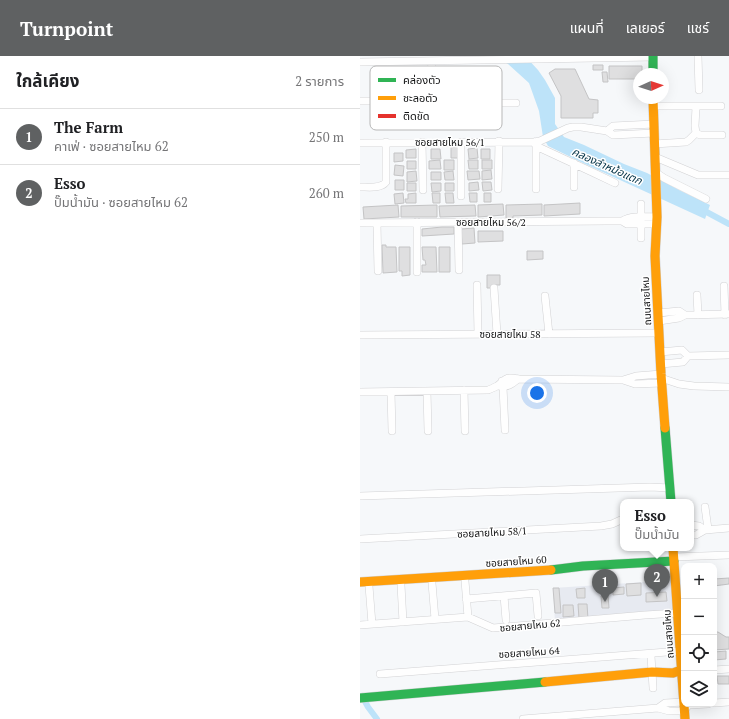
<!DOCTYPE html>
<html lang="th">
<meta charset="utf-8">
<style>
body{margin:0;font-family:"PT Serif","Noto Sans Thai",serif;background:#f6f6f6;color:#202124}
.controls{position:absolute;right:12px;bottom:12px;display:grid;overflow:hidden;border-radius:8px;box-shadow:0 4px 16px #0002}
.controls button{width:36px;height:36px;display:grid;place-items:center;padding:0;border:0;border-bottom:1px solid #e0e0e0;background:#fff;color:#202124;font:20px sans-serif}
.compass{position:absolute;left:273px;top:12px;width:36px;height:36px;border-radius:50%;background:#fff;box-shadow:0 4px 16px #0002;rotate:87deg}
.you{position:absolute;left:177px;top:337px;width:14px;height:14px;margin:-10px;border:3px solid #fff;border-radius:50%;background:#1a73e8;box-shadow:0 0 0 6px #1a73e833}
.badge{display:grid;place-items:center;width:26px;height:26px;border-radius:50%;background:#5f6162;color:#fff;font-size:13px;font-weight:700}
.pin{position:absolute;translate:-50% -33px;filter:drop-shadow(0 1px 2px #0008)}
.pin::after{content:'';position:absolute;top:21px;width:14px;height:12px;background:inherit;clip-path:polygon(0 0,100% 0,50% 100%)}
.popup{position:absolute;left:260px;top:443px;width:74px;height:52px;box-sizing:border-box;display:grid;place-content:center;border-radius:8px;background:#fff;filter:drop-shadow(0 1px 3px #0005);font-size:13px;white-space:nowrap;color:#757577}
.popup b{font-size:15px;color:#202124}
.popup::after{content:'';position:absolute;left:50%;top:100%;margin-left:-8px;border:8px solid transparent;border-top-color:#fff}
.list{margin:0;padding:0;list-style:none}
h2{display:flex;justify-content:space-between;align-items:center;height:52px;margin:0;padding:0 16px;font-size:17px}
h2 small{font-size:13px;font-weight:400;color:#757577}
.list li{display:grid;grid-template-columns:26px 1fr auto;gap:12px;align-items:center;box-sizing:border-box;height:56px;padding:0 16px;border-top:1px solid #e0e0e0}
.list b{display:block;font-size:15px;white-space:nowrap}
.list p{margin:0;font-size:13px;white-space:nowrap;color:#757577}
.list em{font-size:13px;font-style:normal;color:#757577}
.icon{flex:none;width:22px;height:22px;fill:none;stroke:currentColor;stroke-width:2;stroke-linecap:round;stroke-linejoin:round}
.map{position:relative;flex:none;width:369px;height:663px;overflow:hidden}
header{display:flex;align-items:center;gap:24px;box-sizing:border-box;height:56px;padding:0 20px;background:#5f6162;color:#fff}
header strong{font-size:19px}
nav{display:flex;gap:22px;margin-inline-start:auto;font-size:14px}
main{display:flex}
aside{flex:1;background:#fff}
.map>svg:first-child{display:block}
</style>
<header>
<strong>Turnpoint</strong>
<nav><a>แผนที่</a><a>เลเยอร์</a><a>แชร์</a></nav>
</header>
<main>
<aside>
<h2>ใกล้เคียง<small>2 รายการ</small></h2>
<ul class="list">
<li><span class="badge">1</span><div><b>The Farm</b><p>คาเฟ่ · ซอยสายไหม 62</p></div><em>250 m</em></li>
<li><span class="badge">2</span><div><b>Esso</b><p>ปั๊มน้ำมัน · ซอยสายไหม 62</p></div><em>260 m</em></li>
</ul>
</aside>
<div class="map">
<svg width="369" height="663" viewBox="0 0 369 663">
<rect width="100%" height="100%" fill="#f6f8fa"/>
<path fill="#e7eaf1" d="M316 524 318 557 195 567 193 532Z"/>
<path fill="#bde3f9" d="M134 0H165L178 14 185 24 195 42V68L204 81 224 89 264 108 287 117 319 134 350 149 345 163 223 107 188 90 183 81 179 55 169 27 148 8Z"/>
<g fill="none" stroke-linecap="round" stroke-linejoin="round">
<path stroke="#bde3f9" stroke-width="6" d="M341 153 369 168
M2 640 8 651 17 663"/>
</g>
<path fill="#dfdfe0" stroke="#c4c4c5" d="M233 9H243V14H233Z
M249 10H282V18H279V23H249Z
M195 13H215L229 43 238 44V57H233V62H201V40L189 17Z
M242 16H247L248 26H243Z
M91 91H98V102H91Z
M117 92 118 102 109 103 108 93Z
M56 93V102H46V94Z
M71 93H80L81 103H71Z
M121 93H130V103H121Z
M34 97H43V105L34 106Z
M80 104 81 113H69V105Z
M84 104H94V114H84Z
M108 104H118V113H109Z
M122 104H132V113H122Z
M47 105H56V113H47Z
M35 109 44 110 43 120 34 119Z
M131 114 132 123 122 124V115Z
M56 115 57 125 47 126V116Z
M93 115 94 124H85L84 116Z
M107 115H119L120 123 108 124Z
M71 116H81V124H71Z
M35 124H44V134H35Z
M118 126 119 134 109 135V127Z
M122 126H131L132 134 123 135Z
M47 127H56V135H47Z
M71 127H81V135L72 136Z
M85 127H94V135H85Z
M43 137 44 147 35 148 34 138Z
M56 137V147H46L45 143H48V138Z
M72 137H80V147H73Z
M85 137H93L94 147H86Z
M109 137H117V146H110Z
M124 137H131V146H124Z
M220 147V158L184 160V149Z
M143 148 144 159 118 161V149Z
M182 148V159L153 160V162H146V149Z
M38 149 39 161 4 163 3 151Z
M77 149V161H41V150Z
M115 149 116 160 80 161 79 150Z
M82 171H94V178L62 180V173Z
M114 172 115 187 102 188 101 173Z
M118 175H143V185L118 186Z
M22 189H26V191H36L37 216 23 217Z
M39 191H50V219L42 220V215H39Z
M62 191H76L77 216H62V209H66L65 204H63Z
M79 191H90V216H79Z
M167 195H183V203L167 204Z
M127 219H140V229H133V232H127Z
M369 522V528L354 530V523Z
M281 527V539L267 540 266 528Z
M264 531V538L253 539V532Z
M193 532H199L201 557H195Z
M225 532V542H217L216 533Z
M306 536 307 545 286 546V537Z
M248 539 249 552H242L241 540Z
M218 548H227L228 563H219Z
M203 549H213L214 560 203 561Z
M354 576H358L366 581H369V593L354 594Z
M366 595V603L354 604V596Z
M357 620H369V628H358Z"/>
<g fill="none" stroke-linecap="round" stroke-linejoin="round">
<g stroke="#d2d2d4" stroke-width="8">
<path id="street" d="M338 0 339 34
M0 6 293 1
M0 45H61L69 47 72 5
M69 47H156
M293 50H361
M336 51 335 70 336 77 340 79H362
M247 75 253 70 294 68
M62 86 63 134
M101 86V140
M174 86 176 90V133
M0 87 174 86 180 85 208 72 213 71H221L247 75 253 79 294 77
M294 88 326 86 329 84 336 77
M176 90 232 116 255 127
M295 101 338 119H369
M214 107V131
M295 116 304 122 346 143
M0 131C8 131 21 133 26 126V86
M138 133 139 85
M281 148V182
M262 165C272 159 286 161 297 161
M57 166V216
M98 166 99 214
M0 167 248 165H262L267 168H297
M17 167 18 215
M117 229 118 278
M364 230 365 259
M134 232 137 278
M337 239 338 259
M185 240 189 278
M298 257 319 255 325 259 369 258
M299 265 319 262 325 259
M0 279 299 277
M300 296 322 294 328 300 369 299
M301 308 323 306 328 300
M301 322 319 328 334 330 369 331
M263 324 276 320 301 318
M142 325 143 331 145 374
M139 330C147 332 152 328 158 323
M104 334 105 375
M67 335 68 375
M0 336 128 334C131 333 135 331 137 330 146 323 146 320 158 323L263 324 275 328 302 327
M31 336 32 375
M0 440 290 431 310 432
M345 451 348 473
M331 469 339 470 345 474
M331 479H336L345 474 369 472
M0 483 241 470 252 468 263 463
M314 501 369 499
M105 525 108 561
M72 527 75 563
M41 529 43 566
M9 530 12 568
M144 540 146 564
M106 543 176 537 178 560
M0 569 108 561 133 572 285 559 318 557
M291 600 293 632
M354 614 369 613
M20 618 320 595
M354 647 369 646
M329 649 348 648
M298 652 305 647 324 646
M163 663 298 652 309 655H324L327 651"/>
</g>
<g stroke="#d2d2d4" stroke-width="10">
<path id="fast" d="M293 0V18
M305 372 311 446
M191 514 223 510 314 505
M0 642 185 626"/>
</g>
<g stroke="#d2d2d4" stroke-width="10">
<path id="slow" d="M293 42 297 161 295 200 301 318 305 372
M313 492 325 663
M0 526 191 514
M185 626 292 616 313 617 324 613"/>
</g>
<use href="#street" stroke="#fefefe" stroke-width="7"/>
<use href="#fast" stroke="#30b455" stroke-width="9"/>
<use href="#slow" stroke="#ff9f0a" stroke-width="9"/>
</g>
<g text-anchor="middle" stroke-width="3" stroke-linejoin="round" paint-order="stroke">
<g font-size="10" fill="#0e0f10" stroke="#fff">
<text x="90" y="90">ซอยสายไหม 56/1</text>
<text x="131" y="170">ซอยสายไหม 56/2</text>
<text transform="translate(286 245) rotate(-93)" y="4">ถนนสายไหม</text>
<text x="150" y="282">ซอยสายไหม 58</text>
<text transform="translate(132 476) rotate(-3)" y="4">ซอยสายไหม 58/1</text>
<text transform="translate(156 505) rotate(-4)" y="4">ซอยสายไหม 60</text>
<text transform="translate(170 569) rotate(-5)" y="4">ซอยสายไหม 62</text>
<text transform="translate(308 578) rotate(-94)" y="4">ถนนสายไหม</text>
<text transform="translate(169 596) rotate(-4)" y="4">ซอยสายไหม 64</text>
</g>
<g font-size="11" font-style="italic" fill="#033347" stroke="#fff">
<text transform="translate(247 110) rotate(24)" y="4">คลองลำหม้อแตก</text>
</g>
</g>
<rect x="10" y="10" width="132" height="64" rx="6" fill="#fff" stroke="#b7b7b7" stroke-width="1"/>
<rect x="18" y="22" width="18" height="4" fill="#30b455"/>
<rect x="18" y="40" width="18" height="4" fill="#ff9f0a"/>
<rect x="18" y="58" width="18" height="4" fill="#e5322d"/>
<g font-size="11" fill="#0e0f10">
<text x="43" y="28">คล่องตัว</text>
<text x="43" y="46">ชะลอตัว</text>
<text x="43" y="64">ติดขัด</text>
</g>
</svg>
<div class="controls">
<button>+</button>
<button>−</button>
<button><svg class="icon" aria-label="locate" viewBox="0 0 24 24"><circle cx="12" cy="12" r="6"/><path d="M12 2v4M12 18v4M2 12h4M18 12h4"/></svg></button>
<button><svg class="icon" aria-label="layers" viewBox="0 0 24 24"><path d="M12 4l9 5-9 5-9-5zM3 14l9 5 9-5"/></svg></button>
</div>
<svg class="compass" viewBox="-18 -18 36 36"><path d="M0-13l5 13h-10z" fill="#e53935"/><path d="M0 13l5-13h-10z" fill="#757577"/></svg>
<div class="you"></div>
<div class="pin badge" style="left:245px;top:546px">1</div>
<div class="pin badge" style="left:297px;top:541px">2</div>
<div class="popup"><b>Esso</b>ปั๊มน้ำมัน</div>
</div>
</main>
